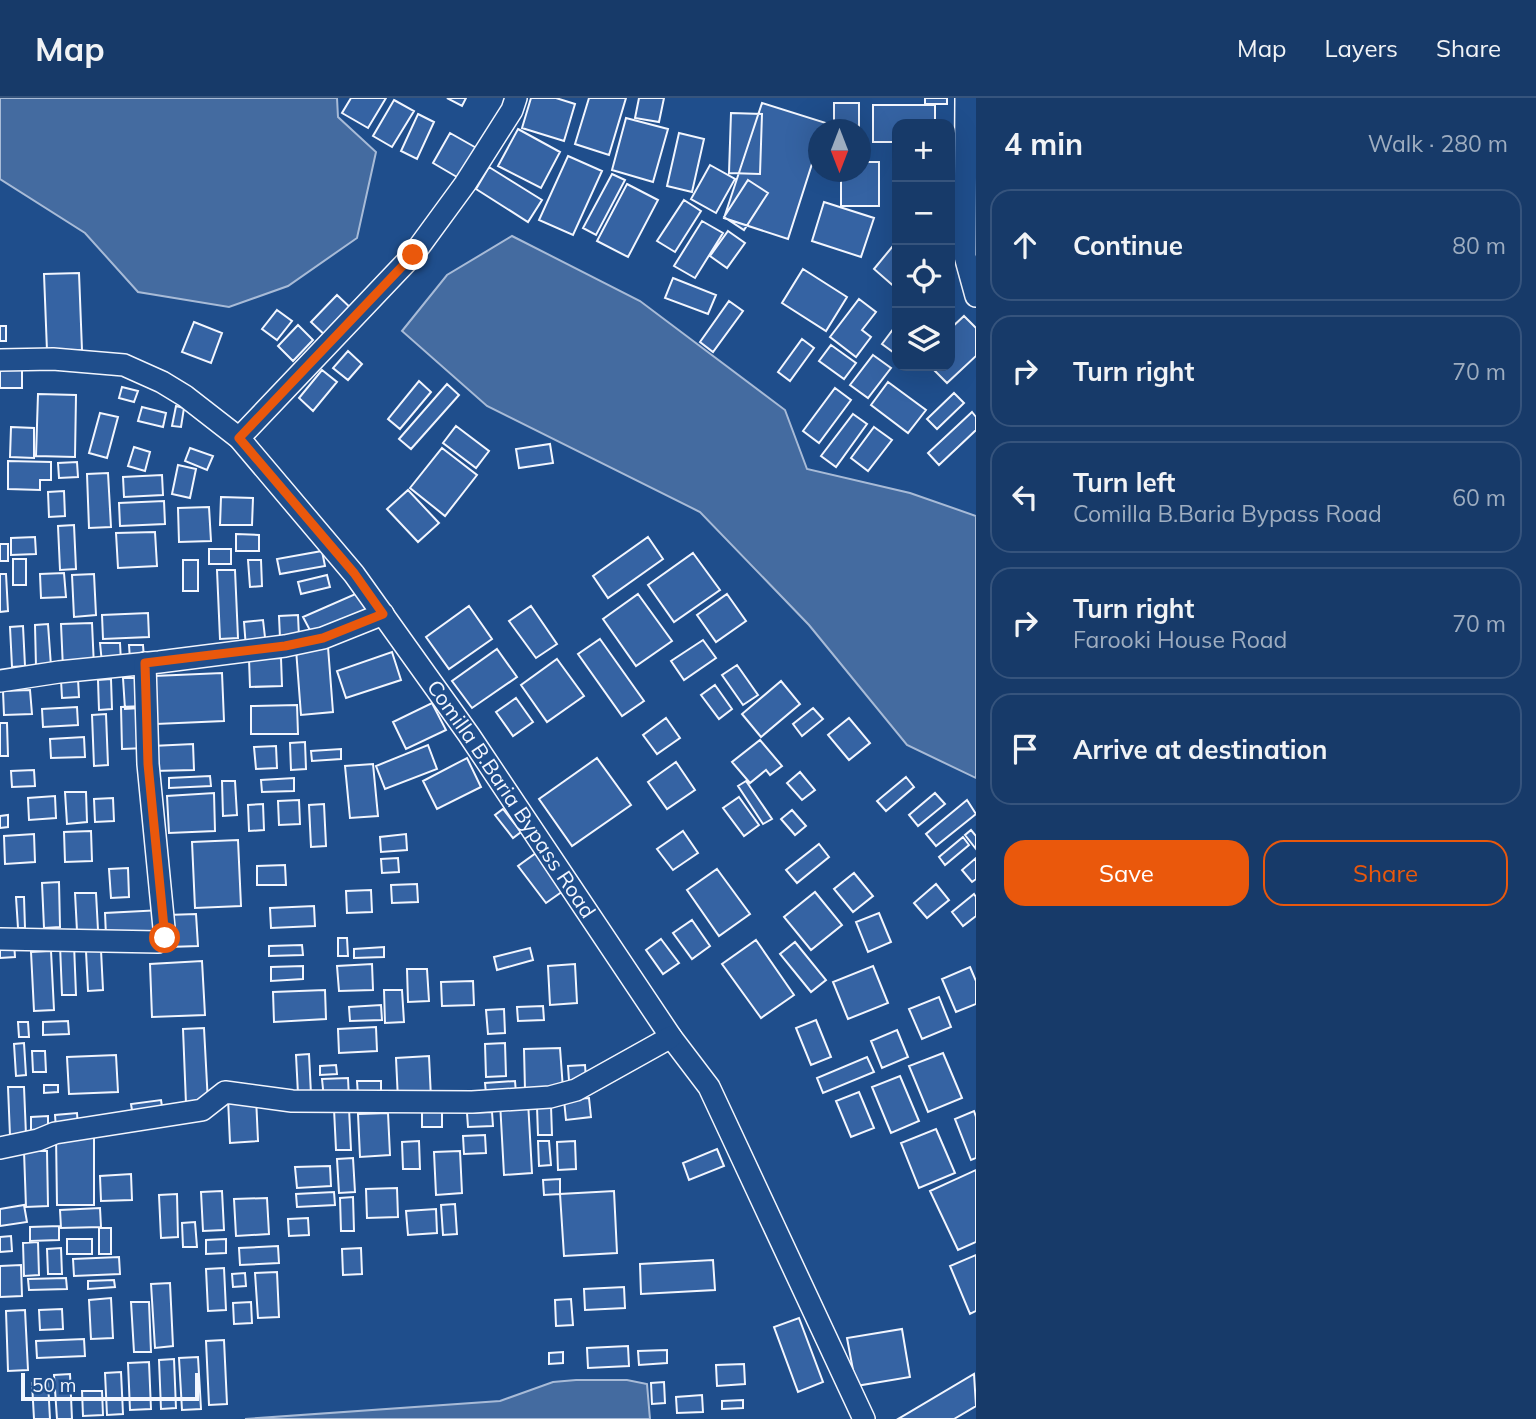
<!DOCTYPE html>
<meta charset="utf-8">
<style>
body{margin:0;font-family:Mulish,sans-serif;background:#244571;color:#f1f3f6}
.controls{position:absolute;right:21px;top:21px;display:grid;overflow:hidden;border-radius:14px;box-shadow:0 7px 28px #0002}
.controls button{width:63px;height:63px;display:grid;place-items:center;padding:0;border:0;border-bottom:2px solid #36547d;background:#173a69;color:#f1f3f6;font:35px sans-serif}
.compass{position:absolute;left:808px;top:21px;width:63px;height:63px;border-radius:50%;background:#173a69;box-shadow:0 7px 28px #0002;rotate:180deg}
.scale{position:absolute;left:21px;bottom:18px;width:178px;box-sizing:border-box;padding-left:7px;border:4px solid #f2f6ff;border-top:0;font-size:19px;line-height:24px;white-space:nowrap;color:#f2f6ff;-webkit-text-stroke:5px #1f4e8c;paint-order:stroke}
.stop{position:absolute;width:21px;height:21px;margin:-16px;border:5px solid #ea580c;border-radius:50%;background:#fff}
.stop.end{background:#ea580c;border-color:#fff;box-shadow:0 2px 7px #0008}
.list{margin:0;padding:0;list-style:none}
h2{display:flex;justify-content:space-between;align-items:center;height:91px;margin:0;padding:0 28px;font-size:30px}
h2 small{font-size:23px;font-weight:400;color:#9eadc0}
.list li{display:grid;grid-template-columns:46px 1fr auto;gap:21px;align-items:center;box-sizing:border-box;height:112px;margin:0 14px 14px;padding:0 14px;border:2px solid #36547d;border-radius:21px}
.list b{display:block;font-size:26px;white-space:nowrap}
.list p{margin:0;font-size:23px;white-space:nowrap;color:#9eadc0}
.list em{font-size:23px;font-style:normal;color:#9eadc0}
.actions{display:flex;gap:14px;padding:21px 28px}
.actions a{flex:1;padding:16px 0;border:2px solid #ea580c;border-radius:21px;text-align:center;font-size:24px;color:#ea580c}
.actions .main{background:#ea580c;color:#fff}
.icon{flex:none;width:38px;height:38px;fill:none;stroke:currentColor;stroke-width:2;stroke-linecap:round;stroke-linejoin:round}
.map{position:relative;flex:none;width:976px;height:1321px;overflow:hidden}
header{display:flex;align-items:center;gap:42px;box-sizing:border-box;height:98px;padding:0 35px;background:#173a69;border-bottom:2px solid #36547d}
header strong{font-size:33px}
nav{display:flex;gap:38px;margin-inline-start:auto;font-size:24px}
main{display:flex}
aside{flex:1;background:#173a69}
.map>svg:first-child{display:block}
</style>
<header>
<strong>Map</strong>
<nav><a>Map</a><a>Layers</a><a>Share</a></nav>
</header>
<main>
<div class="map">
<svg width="976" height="1321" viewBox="0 0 976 1321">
<rect width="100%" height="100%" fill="#1f4e8c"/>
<path fill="#446ba0" stroke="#a8bbd7" stroke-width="2" d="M0 0H337L338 19 376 54 357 140 288 188 229 209 138 194 85 135 0 81Z
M512 138 640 203 785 312 807 371 910 395 976 418V680L907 647 809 527 700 414 487 308 402 233 447 177Z
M576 1282H627L647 1286 650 1321H245L500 1303 553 1284Z"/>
<path fill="#3563a3" stroke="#f2f6ff" stroke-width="2" d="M351 0H386L368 30 342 15Z
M447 0H466L462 8Z
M531 0H556L575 6 564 43 522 30Z
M589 0H626L609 57 575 46Z
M639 0H664L659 24 635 20Z
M925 0H947V6H925Z
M394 2 414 13 392 49 373 38Z
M762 5 826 25 823 32H818V47L788 141 724 120Z
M834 5H859V28L834 27Z
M873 7H935V26H897V44H873Z
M731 15 762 16 760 76 729 75Z
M418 16 434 24 417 61 401 53Z
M626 20 668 31 653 84 612 72Z
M518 31 560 54 541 90 498 68Z
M450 35 480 52 462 82 433 65Z
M679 35 704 41 692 94 667 88Z
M568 58 602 73 573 137 539 122Z
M860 64H879V108H841V74H860Z
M710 67 735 81 716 115 691 101Z
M489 69 542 102 528 124 476 91Z
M612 76 625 82 596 137 583 130Z
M748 82 768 95 744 132 724 119Z
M627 86 658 102 628 159 597 143Z
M684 102 701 113 675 154 657 143Z
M824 104 874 120 861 159 812 143Z
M702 123 723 135 695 180 674 168Z
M728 133 745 145 727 170 710 158Z
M897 143V191L874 171Z
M803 171 847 199 826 233 782 205Z
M79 175 82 252 47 253 44 176Z
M673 180 716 197 708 216 665 200Z
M337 197 354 213 328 240 311 224Z
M859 201 876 214 862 232 871 239 856 259 830 239Z
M729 203 743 213 713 254 700 244Z
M277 212 292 223 277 242 262 231Z
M964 218 976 230V258L947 285 930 268H950V231Z
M194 224 222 235 211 265 182 254Z
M897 226V257L882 246Z
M298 227 313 242 293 263 278 248Z
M0 228H6V243H0Z
M802 241 814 250 790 283 778 274Z
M831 247 856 265 844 281 819 263Z
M348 253 362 266 348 282 333 270Z
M873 257 891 270 868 300 850 287Z
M0 268H22V290H0Z
M322 272 337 284 313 313 299 300Z
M419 283 431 294 400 331 388 321Z
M888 284 926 312 908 335 871 307Z
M447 286 459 297 411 351 399 341Z
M122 289 138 293 134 304 119 300Z
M835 290 851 302 819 345 803 333Z
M954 295 964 305 937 331 927 321Z
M38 296 76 297 75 359 36 358Z
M176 308 184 310 181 329 172 328Z
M142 309 166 315 163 329 138 323Z
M972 314 976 319V332L939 367 928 355Z
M100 315 118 319 107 360 89 355Z
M853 316 867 326 836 369 821 358Z
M456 328 489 353 476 370 443 345Z
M11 329 34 330V360L10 359Z
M874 329 892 342 868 373 851 360Z
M550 346 553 365 519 370 516 351Z
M134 349 150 354 145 373 128 368Z
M190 350 213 358 207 372 185 363Z
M442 350 477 377 445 418 410 390Z
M8 363 51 364V382H40V392L8 391Z
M77 364 78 379 59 380 58 365Z
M178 367 196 371 190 400 172 396Z
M108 375 111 429 89 430 87 376Z
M162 377 163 397 124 399 123 379Z
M408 392 439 425 418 444 387 411Z
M64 393 65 418 49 419 48 394Z
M221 399 253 400 252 427H220Z
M164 403 165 426 120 428 119 405Z
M209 409 211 443 179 444 178 410Z
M74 427 76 471 60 472 58 428Z
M155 434 157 468 118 470 116 435Z
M236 436 259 437V453H236Z
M35 439 36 456 11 457V440Z
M648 439 663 461 608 500 593 478Z
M0 446H8V463H0Z
M209 451H231V466H209Z
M322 453 325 468 280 476 277 461Z
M693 455 720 492 674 524 648 487Z
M13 461H26V487H13Z
M183 462H198V493H183Z
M248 462H261L262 488 250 489Z
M217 472H235L238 540 220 541Z
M64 475 66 499 41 500 40 476Z
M0 476H6L8 513 0 514Z
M94 476 96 517 74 519 72 477Z
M327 477 330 489 301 496 298 484Z
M360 494 369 514 313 538 303 519Z
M638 496 672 543 636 568 603 521Z
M727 496 746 523 716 544 697 517Z
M469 508 492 541 449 571 426 539Z
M531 508 557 546 536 560 509 523Z
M148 515 149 539 103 541 102 517Z
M298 517 299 539 280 540 279 518Z
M263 522 266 548 246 550 244 524Z
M92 525 94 569 63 571 61 526Z
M48 526 51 568 36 569 35 527Z
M23 528 25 568 12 569 10 529Z
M600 541 644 603 622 618 578 556Z
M703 542 716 560 684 582 671 563Z
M100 545H120L121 564 102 565Z
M129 547H143L144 561 130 562Z
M328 549 333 614 301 617 296 551Z
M497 551 517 579 472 610 452 583Z
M392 554 401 582 346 600 337 573Z
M281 560 282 588 250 589 249 561Z
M557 561 584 598 547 624 521 587Z
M737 567 758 597 743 607 722 577Z
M222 575 224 623 156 626 154 578Z
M123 580H138L140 610 125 611Z
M78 581 79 599 62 600 61 582Z
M111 581 112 611 99 612 98 582Z
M781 583 800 606 761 639 742 616Z
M715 587 732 611 719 621 701 597Z
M30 592 32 616 4 617 3 593Z
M516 600 533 624 513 638 496 614Z
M432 605 446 632 406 651 393 624Z
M297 607 298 636H251V608Z
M144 608 146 650 122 651 121 609Z
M77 609 78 627 43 629 42 611Z
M813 610 823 621 802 638 793 626Z
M106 616 108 667 94 668 92 617Z
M666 620 680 640 657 656 643 637Z
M849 620 870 645 849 662 828 637Z
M0 625H7L8 658H0Z
M84 639 85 659 51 660 50 641Z
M760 642 782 668 770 677 766 672 750 685 732 664Z
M305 644 306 671 291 672 290 645Z
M193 646 194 672 153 673 152 648Z
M428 647 437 671 385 691 376 668Z
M276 648 277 670 256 671 254 649Z
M341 651V661L312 663 311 653Z
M467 660 481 689 437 711 423 683Z
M597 660 631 707 572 748 539 701Z
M676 664 695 692 667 711 648 684Z
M373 666 378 718 350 720 345 668Z
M34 672 35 688 12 689 11 673Z
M800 674 815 692 802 702 787 685Z
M210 678 211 688 169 690V680Z
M906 679 914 689 886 713 877 703Z
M294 680V693L262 694 261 682Z
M222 683H235L237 717 223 718Z
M746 683 772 721 763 726 738 688Z
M65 694H86L87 724 67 726Z
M214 695 215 733 169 735 167 698Z
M935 695 945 706 918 728 909 717Z
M55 698 56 720 29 722 28 700Z
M739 699 759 727 744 738 723 710Z
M113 700 114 723 95 724 94 701Z
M299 702 300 726 279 727 278 703Z
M967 702 976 716 936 748 926 736Z
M263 706 264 732 249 733 248 707Z
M324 706 326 748 311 749 309 707Z
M503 711 521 734 513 740 495 717Z
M792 712 806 728 795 737 781 721Z
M8 717V729L0 730V718Z
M971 732 976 738V751L965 737Z
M91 733 92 763 65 764 64 734Z
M683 733 698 755 673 772 657 751Z
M34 736 35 764 5 766 4 738Z
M406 736 407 752 381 754 380 739Z
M963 739 969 747 945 767 939 759Z
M238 742 241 808 195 810 192 744Z
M819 746 829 759 797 785 786 772Z
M536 755 563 793 546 805 518 768Z
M398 760 399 774 382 775 381 761Z
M976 760V781L972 784 962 772Z
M285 767 286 787H257V768Z
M128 770 129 799 111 800 109 771Z
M717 771 750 816 719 838 687 792Z
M854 775 873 798 853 814 834 791Z
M59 784 60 829 44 830 42 785Z
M417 786 418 804 392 805 391 787Z
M936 786 949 802 927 820 914 805Z
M371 792 372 814 347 815 346 793Z
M815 794 842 827 811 852 784 819Z
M75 795H96L98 832 77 833Z
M974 796 976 799V818L963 828 952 814Z
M16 799H24L25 830H18Z
M314 808 315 828 271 830 270 810Z
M162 812 163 835 106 838 105 815Z
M879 815 891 844 868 854 856 824Z
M196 816 198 848 169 849 167 817Z
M692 822 710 848 692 861 673 835Z
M338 840H347L348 858H338Z
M661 841 679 865 663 876 646 852Z
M756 842 794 897 761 920 722 866Z
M0 844H14L15 859 0 860Z
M795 844 826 882 811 894 780 856Z
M74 846 76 897H62L60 847Z
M302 847 303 857 269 858V848Z
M384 849V859L354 860V851Z
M530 850 533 862 497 872 494 859Z
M101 852 103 892 88 893 86 853Z
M51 853 54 912 34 913 31 854Z
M202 863 205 917 152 919 150 866Z
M372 866 373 892 339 893 337 868Z
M575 866 577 905 550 907 548 868Z
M303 868V881L271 883V869Z
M873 868 888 905 848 921 833 884Z
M970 869 976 883V906L956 914 942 881Z
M407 871H427L429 903 408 904Z
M473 883 474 907 442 908 441 884Z
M325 892 326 921 274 924 273 894Z
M384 892H402L404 924 385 925Z
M939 899 951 929 922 941 909 911Z
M381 907 382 922 350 923 349 909Z
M543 908 544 922 518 923 517 909Z
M504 911 505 935 488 936 486 912Z
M816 922 831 959 811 967 796 930Z
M68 923 69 936 43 937V924Z
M18 924H28L29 939H19Z
M376 929 377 953 339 955 338 931Z
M204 930 208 1005 186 1006 183 931Z
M897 932 908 959 882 970 871 943Z
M24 945 26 977 16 978 14 946Z
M505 945 506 978 486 979 485 946Z
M560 950 563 991 525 992 524 951Z
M32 953H45L46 974H33Z
M943 955 962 1000 928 1014 909 968Z
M309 956 311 996H298L296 957Z
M116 957 118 994 69 996 67 959Z
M429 958 431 1000 398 1002 396 960Z
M867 959 874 974 823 995 817 980Z
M336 967 337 976 320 977V968Z
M585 967 586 981 569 983 568 968Z
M900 978 919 1023 891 1035 872 989Z
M348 980 349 1000 324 1001 322 981Z
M357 983H381V997L358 998Z
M515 983 516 995 486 996 485 985Z
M44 987H58V994L44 995Z
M8 989H24L26 1037 10 1038Z
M859 994 874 1030 851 1039 836 1003Z
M256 999 258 1043 230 1045 228 1000Z
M589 1000 591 1019 566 1022 564 1002Z
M161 1002 163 1015 133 1019 131 1006Z
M528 1003 532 1075 504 1077 500 1004Z
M551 1008 552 1037H538L537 1009Z
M349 1010 351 1052H336L334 1011Z
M974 1013 976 1019V1060L971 1062 955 1021Z
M422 1014H442V1029H422Z
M492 1014 493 1028 468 1029 467 1015Z
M77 1015 78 1029 56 1031 55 1017Z
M388 1015 390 1057 360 1059 358 1016Z
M48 1018V1033H31V1019Z
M936 1031 955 1075 919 1090 901 1045Z
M56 1036H94V1107H57Z
M485 1037 486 1055 464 1056 463 1038Z
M419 1043 420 1071H403L402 1044Z
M538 1043H549L551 1067 539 1068Z
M575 1043 576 1071 558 1072 557 1044Z
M717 1051 724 1068 689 1082 683 1065Z
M24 1053H47L48 1108 26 1109Z
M460 1053 462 1095 436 1097 434 1054Z
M353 1060 355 1094 339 1095 337 1061Z
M330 1068 331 1088 297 1090 295 1069Z
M976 1072V1144L958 1152 930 1093Z
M131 1076 132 1102 101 1103 100 1078Z
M560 1081V1096L544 1097 543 1082Z
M397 1090 398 1119 367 1120 366 1091Z
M222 1093 224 1132 203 1133 201 1094Z
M614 1093 617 1155 564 1158 560 1096Z
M334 1094 335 1107 297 1109 296 1096Z
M177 1096 178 1139 161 1140 159 1097Z
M353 1099 354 1133H341L340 1100Z
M267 1100 269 1136 236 1138 234 1101Z
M455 1106 457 1136 443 1137 441 1107Z
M24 1107 27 1124 0 1128V1111Z
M100 1110 101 1129 61 1130 60 1112Z
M436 1111 437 1135 408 1137 406 1113Z
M308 1120 309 1137 289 1138 288 1121Z
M195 1124 197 1149H183L182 1125Z
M59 1128V1142L30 1143V1129Z
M99 1130H111V1156H99Z
M11 1138 12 1153 0 1154V1139Z
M67 1141H92V1156H67Z
M226 1141V1155L206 1156V1142Z
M38 1144 39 1177 24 1178 23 1145Z
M278 1148 279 1165 240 1167 239 1150Z
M61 1150 62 1176H48L47 1151Z
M361 1150 362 1176 343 1177 342 1151Z
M976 1157V1213L970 1216 950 1168Z
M119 1159 120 1176 74 1178 73 1161Z
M713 1162 715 1192 641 1196 640 1166Z
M21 1167 22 1198 0 1199V1168Z
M224 1170 226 1212 208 1213 206 1171Z
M277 1174 279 1219 258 1220 255 1175Z
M245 1175 246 1188 233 1189 232 1176Z
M66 1180 67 1191 29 1192 28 1181Z
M114 1182 115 1189 88 1191V1183Z
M170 1185 173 1248 155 1250 151 1186Z
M624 1189 625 1210 585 1212 584 1191Z
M111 1200 113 1240 91 1241 89 1202Z
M571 1201 573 1227 556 1228 555 1202Z
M131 1204H149L151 1254H134Z
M251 1204 252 1225 234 1226 233 1205Z
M62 1211 63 1231 40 1232 39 1212Z
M25 1212 28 1272 8 1273 6 1213Z
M799 1220 823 1284 798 1294 774 1229Z
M902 1231 910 1279 856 1288 847 1240Z
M84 1241 85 1258 37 1260 36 1243Z
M224 1242 227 1306 209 1307 206 1243Z
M628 1248 629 1268 588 1270 587 1250Z
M667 1252V1265L639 1267 638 1253Z
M563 1254V1265L549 1266V1255Z
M198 1259 201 1311 182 1312 179 1260Z
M174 1261 176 1310 161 1311 159 1262Z
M149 1264 151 1311 130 1312 128 1265Z
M744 1266 745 1286 717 1288 716 1267Z
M121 1274 123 1316 107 1317 105 1275Z
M70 1276 72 1321H57L54 1277Z
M974 1276 976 1308 954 1321H898Z
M48 1284 50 1321H34L32 1285Z
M664 1284 665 1305 652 1306 651 1285Z
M82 1293H102L103 1317 83 1318Z
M702 1297 703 1314 677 1315 676 1299Z
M743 1302V1310L722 1311V1303Z"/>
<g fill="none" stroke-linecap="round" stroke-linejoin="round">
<g stroke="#f2f6ff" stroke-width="24">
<g id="minor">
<path d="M966 0 965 158 976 198"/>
<path id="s1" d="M0 262 53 261 124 267 162 284 185 298 239 340 354 476 469 637 671 939 709 989 864 1321"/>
<path d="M239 340 413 157 465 86 512 12 516 0"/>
<path d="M0 583 59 574 159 564 285 548 323 540 383 516"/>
<path d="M0 841 158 844 165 840 148 666 145 565"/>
<path d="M0 1050 38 1042 55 1035 202 1012 225 994 292 1003 472 1004 550 999 576 992 671 939"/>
</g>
</g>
<use href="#minor" stroke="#1f4e8c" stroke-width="21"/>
</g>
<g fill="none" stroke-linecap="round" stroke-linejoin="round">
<path stroke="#ea580c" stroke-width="9" d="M165 840 148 666 145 565 285 548 323 540 383 516 354 475 239 340 413 157"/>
</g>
<g text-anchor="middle" stroke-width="5" stroke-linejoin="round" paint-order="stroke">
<g font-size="21" fill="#f2f6ff" stroke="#1f4e8c">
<text dy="7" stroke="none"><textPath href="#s1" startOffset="714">Comilla B.Baria Bypass Road</textPath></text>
</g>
</g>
</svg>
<div class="controls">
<button>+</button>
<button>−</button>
<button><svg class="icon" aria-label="locate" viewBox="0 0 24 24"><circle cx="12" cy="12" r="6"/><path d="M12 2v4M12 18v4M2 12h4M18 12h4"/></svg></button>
<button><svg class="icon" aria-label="layers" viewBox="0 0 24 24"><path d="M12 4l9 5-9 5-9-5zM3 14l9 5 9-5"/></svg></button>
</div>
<svg class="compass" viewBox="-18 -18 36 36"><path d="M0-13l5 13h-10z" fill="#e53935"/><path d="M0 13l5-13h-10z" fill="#9eadc0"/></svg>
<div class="scale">50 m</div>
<div class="stop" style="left:165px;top:840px"></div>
<div class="stop end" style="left:413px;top:157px"></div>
</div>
<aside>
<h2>4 min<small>Walk · 280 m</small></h2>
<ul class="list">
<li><svg class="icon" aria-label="ahead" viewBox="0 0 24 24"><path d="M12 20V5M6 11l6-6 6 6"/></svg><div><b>Continue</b></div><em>80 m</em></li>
<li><svg class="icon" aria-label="right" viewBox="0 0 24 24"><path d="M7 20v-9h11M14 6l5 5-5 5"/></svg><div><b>Turn right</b></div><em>70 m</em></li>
<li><svg class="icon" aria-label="left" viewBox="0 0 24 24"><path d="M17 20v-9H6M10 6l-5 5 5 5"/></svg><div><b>Turn left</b><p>Comilla B.Baria Bypass Road</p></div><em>60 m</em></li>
<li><svg class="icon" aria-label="right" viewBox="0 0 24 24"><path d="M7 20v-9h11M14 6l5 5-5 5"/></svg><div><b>Turn right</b><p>Farooki House Road</p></div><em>70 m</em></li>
<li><svg class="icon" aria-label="arrive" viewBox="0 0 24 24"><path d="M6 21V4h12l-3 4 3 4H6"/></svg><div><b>Arrive at destination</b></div></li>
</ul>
<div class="actions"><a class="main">Save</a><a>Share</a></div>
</aside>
</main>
